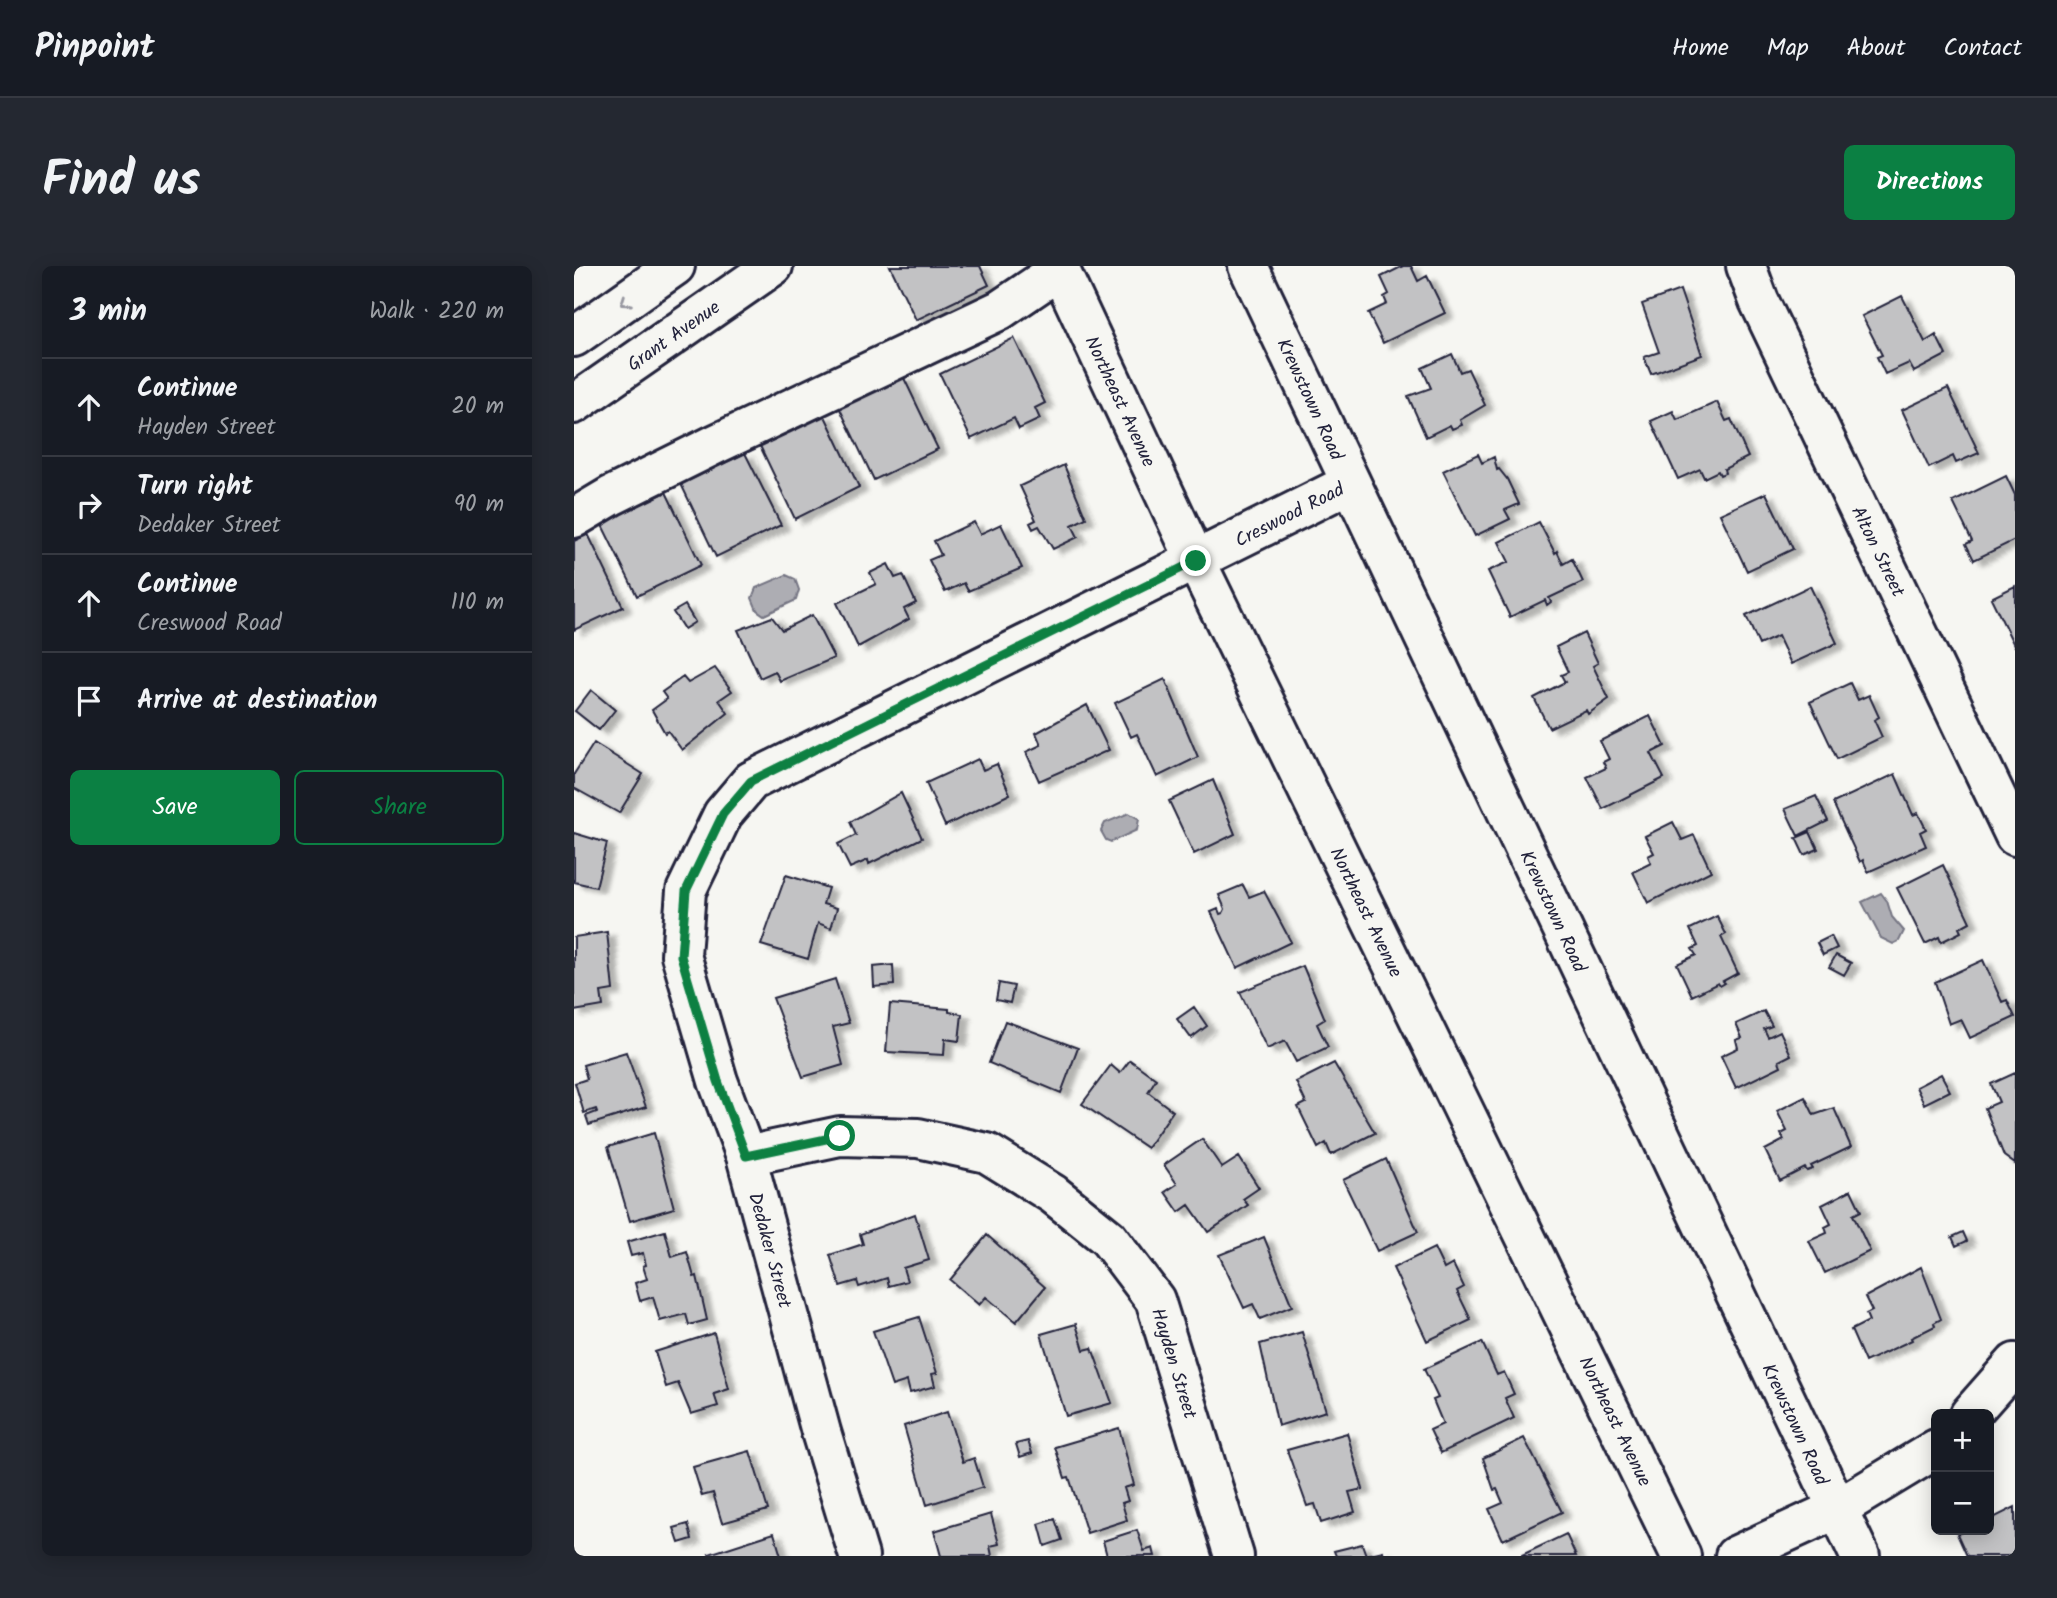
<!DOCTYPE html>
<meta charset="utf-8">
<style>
body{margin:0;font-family:Kalam,sans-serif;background:#242831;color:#f1f3f6}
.controls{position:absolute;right:21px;bottom:21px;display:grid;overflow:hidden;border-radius:10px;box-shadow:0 4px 18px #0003}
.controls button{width:63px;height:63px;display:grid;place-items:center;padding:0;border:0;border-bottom:2px solid #363941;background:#171b24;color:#f1f3f6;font:35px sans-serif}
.stop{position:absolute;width:21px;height:21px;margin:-16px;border:5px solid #0b8043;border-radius:50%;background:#fff}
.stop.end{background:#0b8043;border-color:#fff;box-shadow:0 2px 7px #0008}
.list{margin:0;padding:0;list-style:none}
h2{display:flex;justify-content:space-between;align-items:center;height:91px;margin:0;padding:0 28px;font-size:30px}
h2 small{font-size:23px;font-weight:400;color:#9ea1a6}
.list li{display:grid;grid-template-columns:46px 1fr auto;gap:21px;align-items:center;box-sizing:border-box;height:98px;padding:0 28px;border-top:2px solid #363941}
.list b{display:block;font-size:26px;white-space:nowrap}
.list p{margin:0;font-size:23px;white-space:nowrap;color:#9ea1a6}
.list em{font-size:23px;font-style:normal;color:#9ea1a6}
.actions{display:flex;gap:14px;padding:21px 28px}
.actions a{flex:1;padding:16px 0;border:2px solid #0b8043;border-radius:10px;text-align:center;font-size:24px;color:#0b8043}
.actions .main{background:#0b8043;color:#fff}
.icon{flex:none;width:38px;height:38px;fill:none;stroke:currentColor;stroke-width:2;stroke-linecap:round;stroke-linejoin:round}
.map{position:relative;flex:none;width:1441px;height:1290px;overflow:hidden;border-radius:10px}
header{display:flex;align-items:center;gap:42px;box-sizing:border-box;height:98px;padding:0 35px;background:#171b24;border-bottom:2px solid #363941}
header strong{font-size:33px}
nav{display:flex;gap:38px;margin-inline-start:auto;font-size:24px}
.intro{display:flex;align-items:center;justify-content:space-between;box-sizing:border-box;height:168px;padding:0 42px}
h1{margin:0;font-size:49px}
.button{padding:18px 32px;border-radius:10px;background:#0b8043;color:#fff;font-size:24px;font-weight:700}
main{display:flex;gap:42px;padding:0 42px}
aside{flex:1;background:#171b24;border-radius:10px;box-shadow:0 4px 18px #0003}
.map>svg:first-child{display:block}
</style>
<header>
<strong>Pinpoint</strong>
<nav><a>Home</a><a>Map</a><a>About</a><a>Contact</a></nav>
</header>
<div class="intro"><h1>Find us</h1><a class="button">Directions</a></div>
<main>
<aside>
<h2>3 min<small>Walk · 220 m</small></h2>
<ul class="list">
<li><svg class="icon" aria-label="ahead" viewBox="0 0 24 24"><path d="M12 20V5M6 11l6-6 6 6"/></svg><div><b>Continue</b><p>Hayden Street</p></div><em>20 m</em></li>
<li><svg class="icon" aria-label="right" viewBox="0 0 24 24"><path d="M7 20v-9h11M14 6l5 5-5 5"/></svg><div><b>Turn right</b><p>Dedaker Street</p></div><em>90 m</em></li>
<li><svg class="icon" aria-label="ahead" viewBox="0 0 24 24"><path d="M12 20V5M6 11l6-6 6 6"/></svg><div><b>Continue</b><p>Creswood Road</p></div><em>110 m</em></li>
<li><svg class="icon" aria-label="arrive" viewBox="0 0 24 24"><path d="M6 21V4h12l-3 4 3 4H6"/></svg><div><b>Arrive at destination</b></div></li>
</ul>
<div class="actions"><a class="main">Save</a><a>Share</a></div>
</aside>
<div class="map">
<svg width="1441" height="1290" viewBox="0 0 1441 1290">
<defs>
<filter id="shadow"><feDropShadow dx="8" dy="4.5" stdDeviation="2" flood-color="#0004"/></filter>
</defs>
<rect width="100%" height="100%" fill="#f6f6f2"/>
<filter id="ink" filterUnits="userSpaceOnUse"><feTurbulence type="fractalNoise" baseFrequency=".0143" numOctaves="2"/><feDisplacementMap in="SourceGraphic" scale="14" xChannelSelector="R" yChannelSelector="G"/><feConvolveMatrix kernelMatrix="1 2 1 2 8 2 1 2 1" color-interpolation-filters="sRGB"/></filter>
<g filter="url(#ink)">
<path fill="#adadb3" stroke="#757583" stroke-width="2" d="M212 309 221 313 225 324 222 334 190 349 183 344 178 332 182 322Z
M555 547 565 553 563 564 537 576 532 574 527 565 531 557Z
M1307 627 1313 635 1318 651 1330 665 1325 675 1319 678 1307 672 1288 636Z"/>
<path fill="#c2c2c4" stroke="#22223b" stroke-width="2" filter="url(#shadow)" d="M316 0H406L415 19 342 54Z
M829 0H837L844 15 853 10 871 47 809 77 794 47 813 38 810 31 815 28 807 11Z
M1106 24 1128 89 1077 108 1070 91 1085 86 1068 38Z
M1328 30 1351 76 1362 69 1372 89 1340 106 1335 97 1311 108 1303 91 1308 89 1288 50Z
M440 72 471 137 461 142 466 153 445 163 440 152 397 173 366 108Z
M878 88 886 106 894 103 911 139 886 154 888 159 878 163 876 159 852 171 834 130 857 122 848 102Z
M329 110 364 183 300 214 265 141Z
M1374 122 1405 187 1382 197 1379 190 1355 202 1328 144Z
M1143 136 1152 155 1157 153 1174 191 1150 203 1151 207 1146 209 1144 205 1130 212 1126 203 1104 213 1077 155 1099 145 1103 154Z
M250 148 285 221 221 253 186 180Z
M171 187 207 259 142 291 107 218Z
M904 188 908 197 920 191 923 204 925 203 933 213 945 238 931 244 936 253 901 270 869 205Z
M490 199 512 252 498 259 504 271 479 283 465 260 459 263 456 257 462 254 446 220Z
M1432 210 1441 229V274L1400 294 1392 278 1398 275 1379 236Z
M92 226 127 299 63 330 27 257Z
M1192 227 1219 283 1173 305 1146 248Z
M400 256 406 268 427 258 448 302 394 325 390 317 371 326 355 294 367 289 360 275Z
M965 256 981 287 983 285 989 298 998 293 1009 316 975 332 977 336 973 339 971 334 936 351 914 305 935 296 925 276Z
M14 268 49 341 0 364V275Z
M314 298 321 312 329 309 342 337 330 343 335 353 284 381 263 337 302 318 296 307Z
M1236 320 1263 377 1217 398 1204 370 1185 379 1172 350Z
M1441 320V381L1417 332Z
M111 339 121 356 110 363 99 346Z
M238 349 260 392 206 415 201 405 186 412 164 364 198 351 208 364Z
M1010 367 1024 397 1019 400 1035 433 1014 448 1012 444 975 462 960 432 991 416 987 409 994 406 982 381Z
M141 402 158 425 145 434 154 447 108 484 94 465 91 467 78 444 93 433 88 426 109 411 114 417Z
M591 413 624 491 583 511 563 468 557 471 541 437Z
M1276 417 1284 434 1295 429 1305 451 1300 454 1308 471 1263 493 1236 436Z
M17 424 41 444 25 464 1 445Z
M513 439 535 484 465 515 452 486 467 479 462 467Z
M1076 450 1091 480 1077 487 1090 512 1029 543 1013 511 1032 502 1029 496 1035 493 1026 475Z
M20 477 69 508 45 547 0 522V508Z
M404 493 409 504 423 498 436 528 371 560 352 517Z
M1321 508 1339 549 1344 547 1352 563 1346 566 1352 580 1294 606 1289 594 1286 596 1259 537Z
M639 514 661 568 620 588 595 535Z
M327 527 348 572 295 598 294 594 276 602 264 578 282 569 276 556Z
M1242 530 1254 555 1224 570 1211 543Z
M1099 556 1108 574 1120 569 1137 605 1074 637 1059 606 1077 597 1074 590 1080 587 1071 570Z
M1236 566 1244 583 1230 589 1222 572Z
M0 567 33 577 22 621 0 616Z
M1369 599 1396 656 1385 662 1387 666 1367 676 1365 671 1351 678 1323 622Z
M212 609 254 622 249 638 263 642 257 662 244 657 234 693 187 679Z
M669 619 675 631 690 625 717 676 663 702 637 646 644 643 646 648 649 647 651 643 645 629Z
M1143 650 1152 668 1147 671 1164 707 1149 715 1151 717 1146 720 1144 717 1118 730 1103 698 1122 689 1118 683 1124 680 1116 663Z
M33 666 39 724 27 726 29 740 0 745V671Z
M1257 670 1263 682 1249 689 1243 677Z
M1262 689 1277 697 1270 709 1255 701Z
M1409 694 1428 736 1433 734 1441 751 1396 772 1387 753 1375 758 1361 716Z
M319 699 320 719 300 721 299 701Z
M729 700 751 753 743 758 754 781 722 796 711 775 693 783 666 726Z
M261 713 275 757 259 761 269 799 229 811 199 732Z
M425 717 440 720 436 737 422 734Z
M316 738 375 743V746L388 748 385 775 371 773 370 789 312 786Z
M620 741 633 760 617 772 603 753Z
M1190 745 1198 760 1190 763 1194 771 1206 765 1217 789 1205 795 1207 800 1162 822 1147 790 1164 782 1162 774 1168 772 1162 758Z
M431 755 504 782 487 827 415 797Z
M52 786 72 841 15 859 12 850 23 846 22 843 10 847 1 817 13 813 9 799Z
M556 794 582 813 574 826 599 845 573 882 508 838 537 799 546 807Z
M760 797 801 867 757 889 752 877 744 882 724 841 732 837 722 816Z
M1441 807V898L1430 890 1411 842 1425 836 1417 818Z
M1367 808 1376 825 1350 838 1342 821Z
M1231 831 1240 849 1260 842 1277 881 1237 900 1239 903 1233 905 1231 902 1206 915 1191 884 1210 874 1207 868 1213 865 1203 845Z
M80 867 100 942 56 955 34 881Z
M628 873 648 902 665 891 685 922 669 933 674 939 634 966 615 939 605 946 591 926 603 918 590 899Z
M812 893 844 966 803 985 769 914Z
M1277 924 1287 945 1279 949 1296 985 1251 1007 1235 975 1253 967 1251 961 1257 958 1248 939Z
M341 948 355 994 329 1002 333 1015 315 1020 313 1012 285 1021 283 1015 266 1020 256 989 289 978 286 968Z
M91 965 98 991 113 986 120 1011 123 1010 133 1054 115 1059 112 1048 86 1055 79 1031 66 1035 61 1017 73 1013 69 1000 72 999 69 987 57 990 53 976Z
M1389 966 1393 975 1382 980 1378 971Z
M413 969 471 1021 442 1056 412 1031 405 1039 376 1014Z
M690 971 718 1040 686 1053 679 1038 670 1042 645 989Z
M860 982 870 1003 879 998 890 1021 883 1025 897 1054 853 1075 819 1002Z
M1347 1001 1367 1053 1360 1057 1361 1060 1337 1072 1338 1074 1291 1096 1277 1064 1295 1055 1292 1048 1298 1045 1291 1031Z
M345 1051 363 1107 358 1108 361 1120 336 1127 333 1115 318 1120 299 1065Z
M502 1058 510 1084 518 1082 538 1137 492 1150 467 1068Z
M728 1066 752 1145 704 1160 686 1078Z
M140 1067 155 1123 140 1128 144 1140 117 1148 104 1117 92 1121 81 1086Z
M908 1076 923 1109 930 1106 940 1128 931 1132 940 1152 867 1187 856 1164 869 1158 859 1134 864 1132 850 1103Z
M373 1146 389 1196 400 1192 409 1221 353 1239 330 1160Z
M545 1162 560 1219 550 1222 554 1235 548 1237 553 1254 513 1267 495 1211 491 1212 481 1181Z
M773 1167 789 1223 775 1226 781 1246 747 1257 741 1238 733 1240 713 1184Z
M950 1172 988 1246 929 1274 915 1243 929 1237 923 1223 920 1224 909 1192Z
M454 1175 458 1187 446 1191 442 1178Z
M176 1185 194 1244 148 1257 139 1227 128 1230 119 1201Z
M1441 1241V1290H1393L1383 1268 1393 1264H1415V1254Z
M417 1248 425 1278 416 1280 418 1290H367L360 1265Z
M481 1253 488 1274 471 1280 465 1258Z
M114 1258 118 1273 105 1277 100 1262Z
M563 1264 570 1285 579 1282 581 1290H533L529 1275Z
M200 1267 207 1290H136L135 1288Z
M992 1268 1002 1290H948V1289Z
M788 1278 792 1289 809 1285 810 1290H762L760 1285Z"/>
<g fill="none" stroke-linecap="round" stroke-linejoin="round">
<g stroke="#22223b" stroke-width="44">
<path id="minor" d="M484 0 622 295 1107 1290
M674 0 1286 1290
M1172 0 1185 35 1441 570
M0 252 37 230 142 178 426 44 485 4
M172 890 266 870 344 872 413 887 479 928 534 972 581 1034 660 1290
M1396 1148 1441 1097
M285 1290 247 1166 172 890 144 815 107 689 112 625 149 548 177 515 777 217
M1161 1290 1263 1243 1362 1183"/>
</g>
<g stroke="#22223b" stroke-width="44">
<path id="major" d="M0 71 101 0
M0 138 199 0"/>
</g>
<use href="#minor" stroke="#f6f6f2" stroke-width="38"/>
<use href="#major" stroke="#f6f6f2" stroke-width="38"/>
</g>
<defs><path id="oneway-chevron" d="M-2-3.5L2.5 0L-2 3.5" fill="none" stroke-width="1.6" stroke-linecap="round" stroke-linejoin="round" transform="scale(1.75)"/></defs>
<use stroke="#9797a0" href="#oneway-chevron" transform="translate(51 36) rotate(145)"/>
</g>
<g fill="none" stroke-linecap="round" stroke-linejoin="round" filter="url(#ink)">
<path stroke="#0b8043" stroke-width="9" d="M266 870 172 890 144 815 107 690 112 625 149 548 177 515 622 295"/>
</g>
<g text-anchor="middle" stroke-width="7" stroke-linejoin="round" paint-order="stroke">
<g font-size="19" fill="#22223b" stroke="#f6f6f2">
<text transform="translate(99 69) rotate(-35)" y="7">Grant Avenue</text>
<text transform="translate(737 133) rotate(65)" y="7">Krewstown Road</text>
<text transform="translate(547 135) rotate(65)" y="7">Northeast Avenue</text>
<text transform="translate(715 248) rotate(-27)" y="7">Creswood Road</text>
<text transform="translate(1305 285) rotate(64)" y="7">Alton Street</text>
<text transform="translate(980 645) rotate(65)" y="7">Krewstown Road</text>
<text transform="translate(793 646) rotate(64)" y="7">Northeast Avenue</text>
<text transform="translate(197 984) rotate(75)" y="7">Dedaker Street</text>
<text transform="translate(601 1097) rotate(73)" y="7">Hayden Street</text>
<text transform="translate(1042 1155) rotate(64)" y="7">Northeast Avenue</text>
<text transform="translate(1222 1158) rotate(65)" y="7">Krewstown Road</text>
</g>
</g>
</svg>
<div class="controls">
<button>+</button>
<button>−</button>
</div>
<div class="stop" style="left:266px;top:870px"></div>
<div class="stop end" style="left:622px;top:295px"></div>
</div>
</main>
